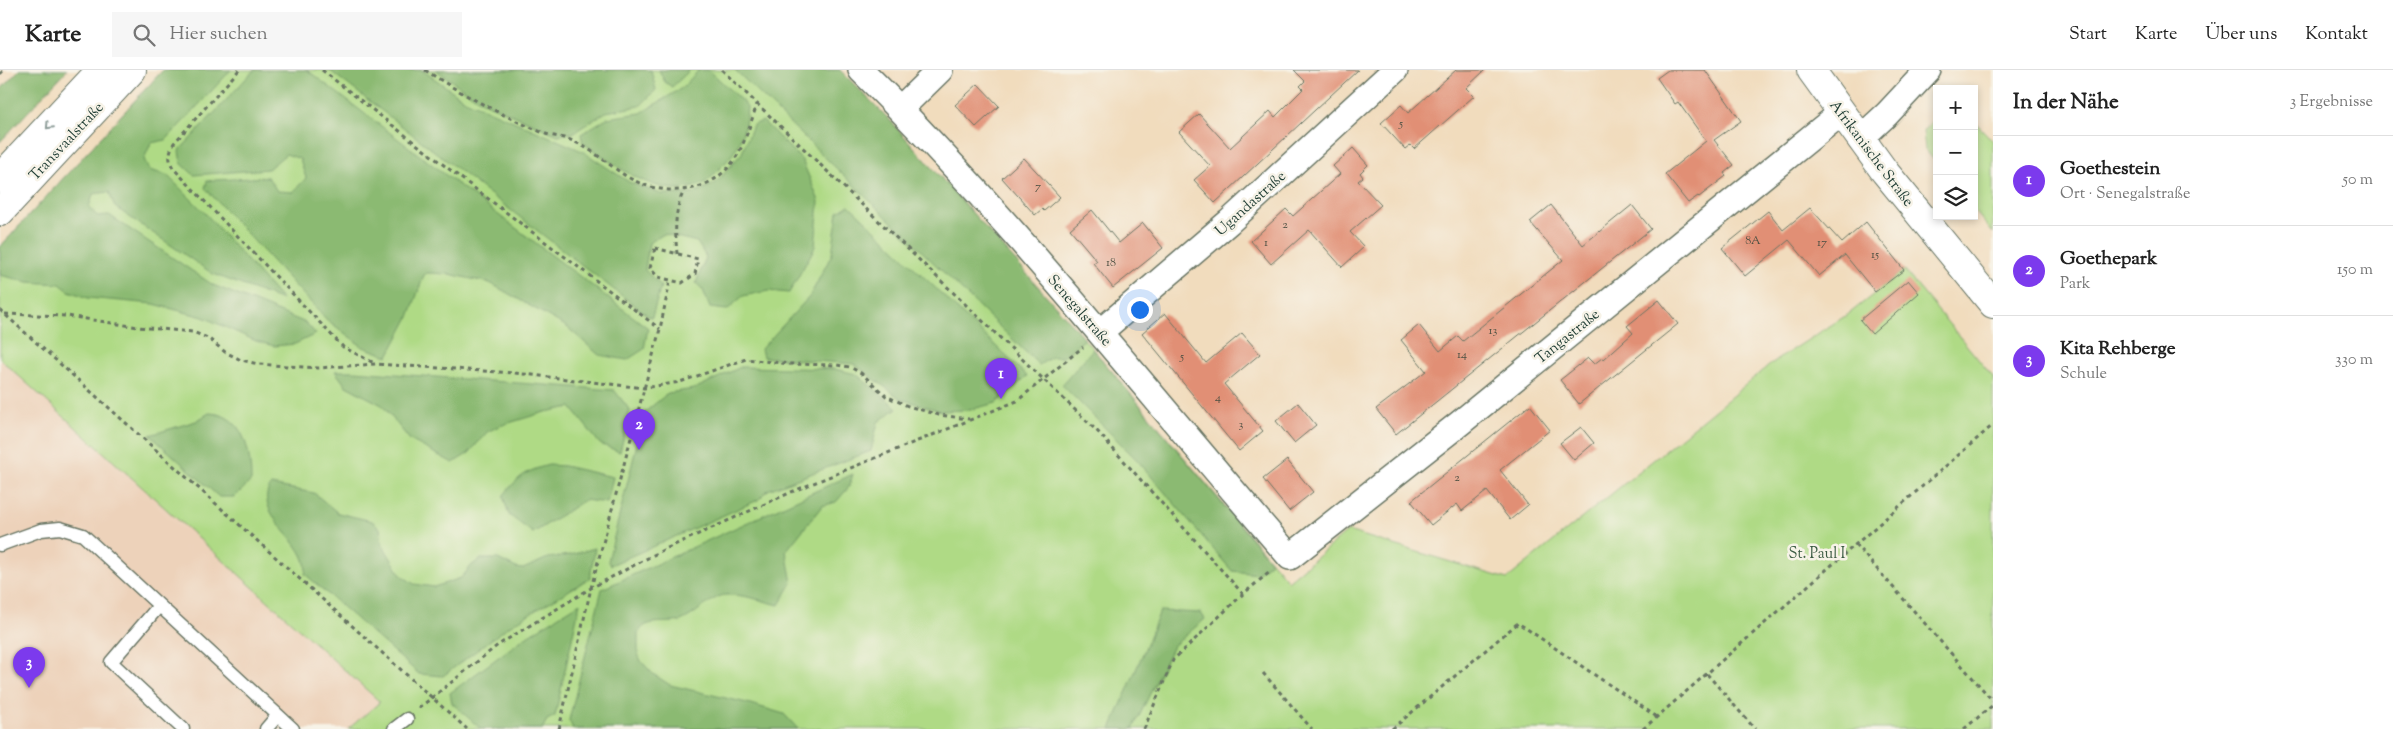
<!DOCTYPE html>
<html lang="de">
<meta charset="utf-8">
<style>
body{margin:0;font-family:"Sorts Mill Goudy",serif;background:#f6f6f6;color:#222}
.controls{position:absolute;right:15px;top:15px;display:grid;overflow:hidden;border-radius:0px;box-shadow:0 2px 8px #0003}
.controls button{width:45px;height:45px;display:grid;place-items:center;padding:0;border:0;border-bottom:1px solid #e0e0e0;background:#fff;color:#222;font:25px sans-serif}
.you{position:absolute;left:1139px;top:239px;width:18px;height:18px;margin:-12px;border:4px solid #fff;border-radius:50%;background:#1a73e8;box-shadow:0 0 0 8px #1a73e833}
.badge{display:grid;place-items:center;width:32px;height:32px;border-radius:50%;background:#7c3aed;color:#fff;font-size:16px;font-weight:700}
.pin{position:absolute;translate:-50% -41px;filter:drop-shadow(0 1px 2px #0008)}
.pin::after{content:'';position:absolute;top:26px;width:18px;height:15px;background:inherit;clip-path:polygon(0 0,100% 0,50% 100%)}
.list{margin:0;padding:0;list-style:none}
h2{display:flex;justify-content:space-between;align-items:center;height:65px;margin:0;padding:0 20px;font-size:21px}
h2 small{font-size:16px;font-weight:400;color:#767676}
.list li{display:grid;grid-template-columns:32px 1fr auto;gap:15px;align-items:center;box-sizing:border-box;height:90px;padding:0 20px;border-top:1px solid #e0e0e0}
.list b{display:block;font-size:19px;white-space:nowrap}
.list p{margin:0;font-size:16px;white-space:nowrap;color:#767676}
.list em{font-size:16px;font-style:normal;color:#767676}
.icon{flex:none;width:28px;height:28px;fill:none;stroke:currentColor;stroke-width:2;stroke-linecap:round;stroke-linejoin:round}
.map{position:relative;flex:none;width:1993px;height:659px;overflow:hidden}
header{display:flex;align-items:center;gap:30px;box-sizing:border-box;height:70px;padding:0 25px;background:#fff;border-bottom:1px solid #e0e0e0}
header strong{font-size:24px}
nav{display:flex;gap:28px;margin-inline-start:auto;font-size:18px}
.search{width:350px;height:45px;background:#f6f6f6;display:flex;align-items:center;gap:12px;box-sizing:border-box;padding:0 18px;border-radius:0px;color:#767676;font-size:19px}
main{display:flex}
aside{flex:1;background:#fff}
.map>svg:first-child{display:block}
</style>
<header>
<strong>Karte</strong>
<div class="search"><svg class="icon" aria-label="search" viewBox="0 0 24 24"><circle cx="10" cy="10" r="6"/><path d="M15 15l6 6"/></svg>Hier suchen</div>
<nav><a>Start</a><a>Karte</a><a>Über uns</a><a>Kontakt</a></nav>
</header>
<main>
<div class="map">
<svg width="1993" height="659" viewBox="0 0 1993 659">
<rect width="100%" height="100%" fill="#f7f3e8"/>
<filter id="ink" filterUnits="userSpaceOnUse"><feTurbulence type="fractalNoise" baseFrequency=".02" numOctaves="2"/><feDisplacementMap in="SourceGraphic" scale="10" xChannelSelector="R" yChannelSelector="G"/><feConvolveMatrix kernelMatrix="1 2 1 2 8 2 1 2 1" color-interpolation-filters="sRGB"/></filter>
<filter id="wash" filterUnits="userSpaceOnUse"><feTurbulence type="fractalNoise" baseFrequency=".0096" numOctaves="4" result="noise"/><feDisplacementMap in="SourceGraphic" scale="20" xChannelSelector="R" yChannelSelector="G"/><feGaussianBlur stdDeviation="1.12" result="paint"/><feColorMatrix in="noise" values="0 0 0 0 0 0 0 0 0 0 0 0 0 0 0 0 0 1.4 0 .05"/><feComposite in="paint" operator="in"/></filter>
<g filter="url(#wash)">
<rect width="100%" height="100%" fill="#f1dcbd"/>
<path fill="#edd2ba" d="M0 289 381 632 348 659H0Z"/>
<path fill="#afda85" stroke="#678c5c" d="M163 0H840L887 47 1093 279 1288 511 1348 461 1507 509 1775 291 1850 243 1904 200 1993 307V659H348L380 632 0 289V177Z
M1937 46V94L1925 79 1923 61Z
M1974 51 1993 71V163L1974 140Z"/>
<path fill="#8bba72" stroke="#557c53" d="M19 0H67L0 72V20Z
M163 0H231L166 70 151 73 144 89 149 100 167 105 206 144 282 230 213 204 115 137 109 122 93 124 89 137 97 146 109 145 213 215 306 253 316 264 295 274 274 276 256 271 203 247 154 234 88 228 69 221 60 214 28 212 0 205V177Z
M254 0H307L648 258 644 279 627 290 599 285 567 257 490 213 449 204 427 203 424 205 409 247 388 286 363 277 326 249 205 118 207 111 216 110 268 107 277 121 293 122 306 108 300 89 286 84 268 99 194 105 181 93 179 81Z
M329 0H422L465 30 582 81 629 112 661 124H692L716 113 742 83 753 55 763 51 802 90 819 131 815 177 789 223 768 221 743 226 727 240 710 238 703 220 696 213 706 187 697 172 664 164 649 173 645 200 661 216 652 247 648 246Z
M436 0H651L656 20 640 36 606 42 573 63 558 65 479 30Z
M659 0H690L672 17 665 12Z
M699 0H709L747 36C746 61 739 80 721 97 716 102 710 110 704 113 661 134 616 95 583 73L581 64 607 48 641 43 682 18Z
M735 0H840L887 47 1085 269 1063 287H1052L1039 295Z
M849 135 1027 306 996 333 969 340 941 341 901 329 854 294 763 287 761 279 810 226 832 184 838 142Z
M1093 279 1271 492 1257 504 1232 501 1138 391 1062 315Z
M741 297 835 299 856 304 897 338 878 352 871 381 768 420 758 430 611 495 608 491 645 342 668 323 694 319Z
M335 301H354L614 320 630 340 620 382 600 374 571 337 545 342 499 356 487 362 469 383 453 393 410 370 382 335 346 316Z
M209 343C244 344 251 382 251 411L235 427H219L150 365 196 351Z
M549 395 564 396 613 407 607 433 585 430 533 463 509 445 503 426C518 407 525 401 549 395Z
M853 404 849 417 836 432 822 436 786 481 792 513 779 535C762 531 744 524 726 525 713 525 694 547 680 551 666 555 645 547 638 564V584L641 591 653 604 670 615 747 633 784 644 798 659H573L569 650 602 519Z
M271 415 314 423 338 443 372 451 380 458 382 474 401 505 414 514 434 517 461 508 472 495 481 489H498L516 498 523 499 548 488 570 485 595 478 590 508 509 556 443 606 419 604 305 504C313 474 250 444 271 415Z
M580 533 555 646 547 650 542 659H481L452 633 450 623 527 566Z
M1160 541 1201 543 1205 549 1173 576 1133 659H1111C1127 619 1145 581 1160 541Z"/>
<g id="blocks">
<path fill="#e18f75" d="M1294 0H1358L1215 133 1194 110 1210 96 1179 62 1199 44 1230 78 1270 41 1275 47 1303 19 1300 16 1305 11Z
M1456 0H1485L1466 18 1474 26 1414 79 1410 75 1405 79 1381 53 1401 35 1408 43Z
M1668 0H1705L1741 51 1714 70 1734 95 1724 103 1726 106 1699 127 1698 126 1688 133 1665 104 1706 71 1678 32 1675 34 1657 8Z
M978 14 999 36 976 57 955 35Z
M1353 78 1368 95 1360 103 1363 107 1358 111 1381 135 1350 162 1364 177 1342 197 1309 160 1271 194 1251 171 1286 139 1293 146 1340 104 1333 96Z
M1024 88 1060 127 1044 141 1042 139 1035 145 1002 108Z
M1551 135 1583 175 1632 135 1651 159 1396 364 1376 339 1426 301 1401 270 1419 255 1440 281 1458 266 1463 271 1563 190 1530 152Z
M1810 138 1842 173 1866 152 1904 200 1875 222 1845 185 1819 206 1789 170 1745 206 1722 178 1768 141 1783 160Z
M1092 140 1119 173 1143 153 1163 178 1113 218 1093 193 1097 191 1070 159Z
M1908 210 1919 223 1872 264 1860 250Z
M1659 230 1678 254 1579 334 1560 310 1588 288 1594 294 1602 288 1604 289 1633 263 1627 256Z
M1165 243 1206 293 1242 263 1260 284 1224 314 1263 361 1239 381 1142 263Z
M1298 333 1316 355 1294 373 1276 351Z
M1530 335 1550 360 1500 400 1528 435 1510 450 1487 421 1462 441 1457 434 1431 455 1411 431Z
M1581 357 1594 373 1574 390 1560 373Z
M1287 390 1313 422 1289 441 1263 409Z"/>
</g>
</g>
<g filter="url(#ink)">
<use href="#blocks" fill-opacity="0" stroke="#687564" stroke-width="1"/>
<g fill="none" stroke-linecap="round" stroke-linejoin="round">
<g stroke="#687564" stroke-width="15">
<path id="service" d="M0 475 41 460 60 458 83 465 293 659
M159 536 111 592 183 659
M266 659 278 645
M394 659 407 649"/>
</g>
<g stroke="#687564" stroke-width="28">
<path id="minor" d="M861 0C1015 152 1148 324 1290 487L1460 353 1841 43
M900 39 940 0
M1860 69 1887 44 1928 0
M1100 262 1229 152 1395 0"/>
</g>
<g stroke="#687564" stroke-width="30">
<path id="tertiary" d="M1811 0 1885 102 1993 234
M0 108 101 0
M0 142 132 0"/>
</g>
<path stroke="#687564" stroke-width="3" stroke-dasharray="4 4" stroke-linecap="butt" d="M239 0 174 73C169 82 168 89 173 98L343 277 376 294
M322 0 424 80 660 259
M425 0C463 25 503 46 546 64 555 67 566 67 575 72 593 80 609 95 626 106 665 130 718 125 740 80 747 66 752 49 757 34
M722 0 1098 362 1243 524
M0 4 4 0
M655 178 698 189 695 204 682 213 658 207 650 198Z
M677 184C675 162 674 140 684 121
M0 240 467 659
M5 244 67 246 138 257 193 262 208 268 225 282 241 290 258 294 318 298 376 294 515 303 644 318 680 312 746 289 790 294 837 295 850 297 861 303 886 326 908 336 939 345 969 349
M1855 474 1993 631
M1263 603 1312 659
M1707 604 1755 659
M419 638 498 575 591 518 661 481 796 420 1017 331 1083 277
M559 659 591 518 660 259 670 211
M1144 659 1173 590 1243 524 1271 501
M1392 659 1518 553 1657 647
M1643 659 1993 355
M1964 659 1993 635"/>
<use href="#service" stroke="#fff" stroke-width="12"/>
<use href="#minor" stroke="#fff" stroke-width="25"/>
<use href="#tertiary" stroke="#fff" stroke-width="28"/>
</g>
<defs><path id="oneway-chevron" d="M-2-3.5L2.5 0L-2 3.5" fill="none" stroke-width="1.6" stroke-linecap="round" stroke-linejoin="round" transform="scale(1.25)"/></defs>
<use stroke="#8f9e9a" href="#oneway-chevron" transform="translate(49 56) rotate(133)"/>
</g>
<g text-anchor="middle" stroke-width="5" stroke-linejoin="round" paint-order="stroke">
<g font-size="12" fill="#505244">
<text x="1401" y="57">5</text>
<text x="1038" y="120">7</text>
<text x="1285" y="158">2</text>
<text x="1753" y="174">8A</text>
<text x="1266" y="176">1</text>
<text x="1822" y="176">17</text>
<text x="1875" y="188">15</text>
<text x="1111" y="196">18</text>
<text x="1493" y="264">13</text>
<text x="1462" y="288">14</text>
<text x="1182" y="290">5</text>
<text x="1218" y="331">4</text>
<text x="1241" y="358">3</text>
<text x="1457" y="411">2</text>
</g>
<g font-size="15" fill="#1f3d34" stroke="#f7f3e8">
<text transform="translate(66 71) rotate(-47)" y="5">Transvaalstraße</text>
<text transform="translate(1872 83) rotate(53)" y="5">Afrikanische Straße</text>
<text transform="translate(1250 133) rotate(-42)" y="5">Ugandastraße</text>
<text transform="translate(1080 240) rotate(49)" y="5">Senegalstraße</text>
<text transform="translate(1567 266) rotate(-39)" y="5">Tangastraße</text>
</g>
<g font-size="15" fill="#3c5c44" stroke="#f7f3e8">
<text x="1817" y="488">St. Paul I</text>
</g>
</g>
</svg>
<div class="controls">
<button>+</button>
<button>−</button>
<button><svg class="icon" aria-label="layers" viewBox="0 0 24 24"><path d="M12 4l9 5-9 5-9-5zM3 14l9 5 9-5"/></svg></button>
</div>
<div class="you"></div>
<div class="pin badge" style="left:1001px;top:329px">1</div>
<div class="pin badge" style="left:639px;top:380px">2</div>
<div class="pin badge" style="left:29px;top:618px">3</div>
</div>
<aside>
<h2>In der Nähe<small>3 Ergebnisse</small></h2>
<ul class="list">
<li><span class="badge">1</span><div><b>Goethestein</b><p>Ort · Senegalstraße</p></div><em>50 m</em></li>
<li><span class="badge">2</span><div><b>Goethepark</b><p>Park</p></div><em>150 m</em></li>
<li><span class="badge">3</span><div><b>Kita Rehberge</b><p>Schule</p></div><em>330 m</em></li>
</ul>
</aside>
</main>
